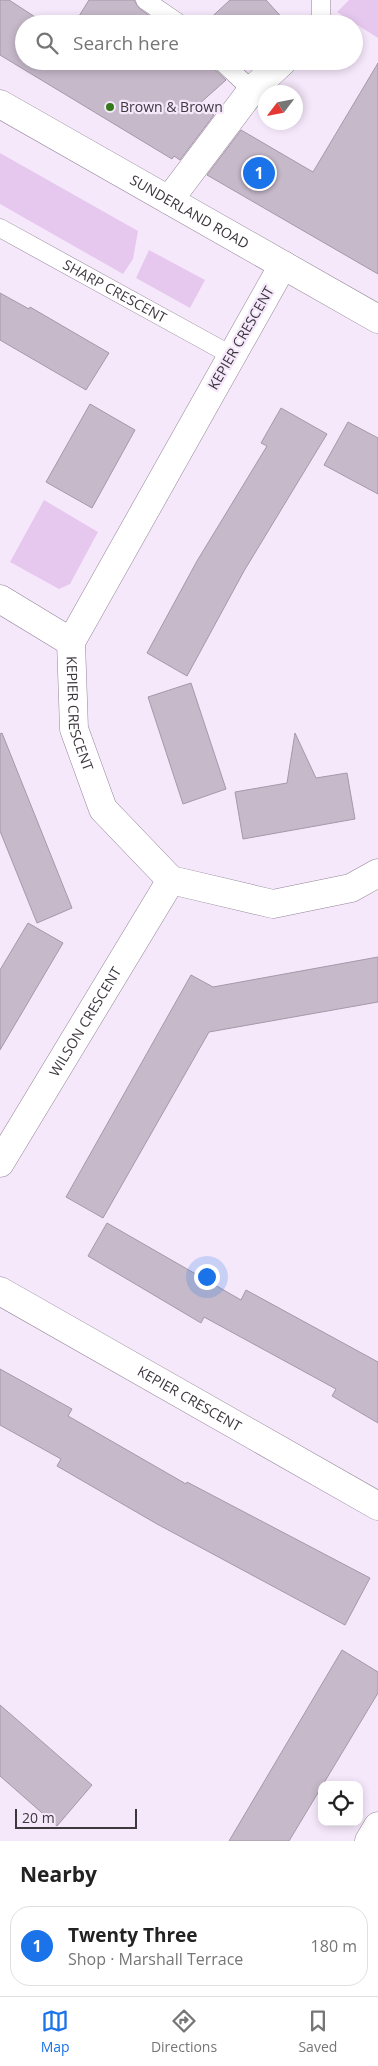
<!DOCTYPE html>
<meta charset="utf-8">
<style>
body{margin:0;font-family:"Open Sans",sans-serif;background:#f6f6f6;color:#222}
.controls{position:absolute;right:15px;bottom:15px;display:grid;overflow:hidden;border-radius:10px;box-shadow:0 2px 8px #0003}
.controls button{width:45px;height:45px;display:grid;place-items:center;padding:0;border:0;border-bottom:1px solid #e0e0e0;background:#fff;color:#222;font:25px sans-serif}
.compass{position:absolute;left:258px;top:85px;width:45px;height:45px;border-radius:50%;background:#fff;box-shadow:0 2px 8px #0003;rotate:238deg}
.scale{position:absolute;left:15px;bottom:12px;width:122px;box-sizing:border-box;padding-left:5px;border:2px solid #3d373e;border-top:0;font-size:14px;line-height:18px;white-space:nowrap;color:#3d373e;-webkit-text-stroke:4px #f6e8fb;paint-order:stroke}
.you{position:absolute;left:206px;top:1276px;width:18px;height:18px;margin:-12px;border:4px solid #fff;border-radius:50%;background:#1a73e8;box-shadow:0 0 0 8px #1a73e833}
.badge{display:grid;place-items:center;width:32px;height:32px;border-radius:50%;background:#1a73e8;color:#fff;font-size:16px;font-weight:700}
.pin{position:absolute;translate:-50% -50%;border:2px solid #fff;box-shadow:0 1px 5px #0006}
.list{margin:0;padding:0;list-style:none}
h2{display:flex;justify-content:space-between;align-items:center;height:65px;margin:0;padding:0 20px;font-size:21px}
h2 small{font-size:16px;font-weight:400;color:#767676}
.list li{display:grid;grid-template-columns:32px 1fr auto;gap:15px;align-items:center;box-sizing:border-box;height:80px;margin:0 10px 10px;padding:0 10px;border:1px solid #e0e0e0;border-radius:20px}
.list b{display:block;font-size:19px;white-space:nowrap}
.list p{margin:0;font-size:16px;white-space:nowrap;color:#767676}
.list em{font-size:16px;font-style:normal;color:#767676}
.icon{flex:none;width:28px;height:28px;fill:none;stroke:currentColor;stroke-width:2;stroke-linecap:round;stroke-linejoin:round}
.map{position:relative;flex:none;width:378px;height:1841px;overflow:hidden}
.search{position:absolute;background:#fff;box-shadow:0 2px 8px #0003;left:15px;right:15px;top:15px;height:55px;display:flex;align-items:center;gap:12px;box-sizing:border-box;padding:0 18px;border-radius:28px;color:#767676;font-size:19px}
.sheet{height:155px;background:#fff}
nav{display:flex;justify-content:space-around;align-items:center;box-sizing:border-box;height:70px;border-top:1px solid #e0e0e0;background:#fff;font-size:14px;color:#767676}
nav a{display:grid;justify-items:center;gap:2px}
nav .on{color:#1a73e8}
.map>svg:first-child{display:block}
</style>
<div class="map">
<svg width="378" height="1841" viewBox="0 0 378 1841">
<rect width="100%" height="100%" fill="#f6e8fb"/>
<path fill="#e6c8ee" d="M349 0H378V38L337 12Z
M0 153 138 231 133 259 123 274 0 204Z
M149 250 205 280 190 308 136 278Z
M44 500 98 532 70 584 59 589 10 562Z"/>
<path fill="#c6b9ca" stroke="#a698a9" d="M0 0H9L46 24H24V61H211L213 68 226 80 198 105 214 115 180 160 174 156 172 159 0 55Z
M89 0H134L139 8 161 24H74Z
M230 0H266L287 23 204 24Z
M378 63V274L207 175 241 130 313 172Z
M0 293 29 309 30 307 109 353 86 390 0 340Z
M90 404 135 430 92 508 46 482Z
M281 408 327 434 244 571 187 676 147 653 197 561 267 446 261 443Z
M348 422 378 438V494L324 465Z
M191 683 226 789 183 804 148 697Z
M2 733 72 908 37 923 0 831V734Z
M295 733 316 778 347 773 355 819 243 839 235 792 287 783Z
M28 923 63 943 0 1050V970Z
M378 957V1002L209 1032 103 1218 66 1197 191 975 213 987Z
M107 1223 241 1300 246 1290 378 1362V1423L332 1396 336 1389 204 1317 201 1323 88 1256Z
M0 1369 72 1409 68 1416 186 1484 187 1482 370 1578 345 1625 157 1524 57 1466 61 1459 0 1425Z
M342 1650 378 1672V1693L289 1841H229Z
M0 1705 92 1785 57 1826 0 1776Z"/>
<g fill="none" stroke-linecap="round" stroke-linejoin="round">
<g stroke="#938697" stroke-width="19">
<g id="service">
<path d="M145 0 180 24"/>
<path d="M321 24V0"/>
<path d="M221 61 252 90"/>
<path id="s1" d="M0 228 231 355"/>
</g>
</g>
<g stroke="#938697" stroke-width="29">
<g id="minor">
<path d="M169 200 252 90 283 61"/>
<path id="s2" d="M283 265 71 642 74 729 103 809 171 880 273 904 351 888 378 873"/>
<path d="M0 599 71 642"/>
<path id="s3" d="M0 1163 171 880"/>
<path id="s4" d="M0 1291 378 1506"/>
<path d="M369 1841 378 1826"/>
</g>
</g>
<g stroke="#938697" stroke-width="29">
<g id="tertiary">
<path id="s5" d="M0 104 378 319"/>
</g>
</g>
<use href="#service" stroke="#fff" stroke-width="18"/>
<use href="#minor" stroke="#fff" stroke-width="28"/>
<use href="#tertiary" stroke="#fff" stroke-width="28"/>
</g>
<circle fill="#34791a" stroke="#f6e8fb" stroke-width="2" cx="110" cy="107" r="5"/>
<g text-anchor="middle" stroke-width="4.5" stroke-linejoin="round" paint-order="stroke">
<g font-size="14" fill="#3d373e" stroke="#f6e8fb" text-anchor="start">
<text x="120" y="112">Brown &amp; Brown</text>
</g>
<g font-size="14" fill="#3d373e" stroke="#f6e8fb">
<text dy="5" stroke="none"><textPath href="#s5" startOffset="218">SUNDERLAND ROAD</textPath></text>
<text dy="5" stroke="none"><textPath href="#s1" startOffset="131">SHARP CRESCENT</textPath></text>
<text transform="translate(241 338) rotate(-60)" y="5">KEPIER CRESCENT</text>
<text dy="5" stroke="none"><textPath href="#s2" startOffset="505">KEPIER CRESCENT</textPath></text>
<text dy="5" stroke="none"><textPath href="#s3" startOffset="165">WILSON CRESCENT</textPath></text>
<text dy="5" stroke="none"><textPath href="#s4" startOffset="218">KEPIER CRESCENT</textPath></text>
</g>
</g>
</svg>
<div class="controls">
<button><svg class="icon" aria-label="locate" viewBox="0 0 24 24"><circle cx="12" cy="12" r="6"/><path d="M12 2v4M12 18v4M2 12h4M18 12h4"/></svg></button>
</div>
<svg class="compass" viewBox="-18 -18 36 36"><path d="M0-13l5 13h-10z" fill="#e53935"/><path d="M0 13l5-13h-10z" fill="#767676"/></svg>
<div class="scale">20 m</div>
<div class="you"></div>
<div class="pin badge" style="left:259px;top:173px">1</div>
<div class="search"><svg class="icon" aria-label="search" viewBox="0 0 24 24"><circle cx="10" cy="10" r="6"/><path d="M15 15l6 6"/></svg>Search here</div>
</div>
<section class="sheet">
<h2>Nearby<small></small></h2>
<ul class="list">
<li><span class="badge">1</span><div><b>Twenty Three</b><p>Shop · Marshall Terrace</p></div><em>180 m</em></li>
</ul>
</section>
<nav>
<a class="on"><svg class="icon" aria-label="map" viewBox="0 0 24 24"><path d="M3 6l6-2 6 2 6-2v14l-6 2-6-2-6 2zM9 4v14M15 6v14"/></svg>Map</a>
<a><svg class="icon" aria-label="directions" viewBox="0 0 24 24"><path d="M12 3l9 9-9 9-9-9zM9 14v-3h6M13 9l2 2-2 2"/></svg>Directions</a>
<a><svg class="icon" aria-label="saved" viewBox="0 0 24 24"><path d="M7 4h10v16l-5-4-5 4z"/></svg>Saved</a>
</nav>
